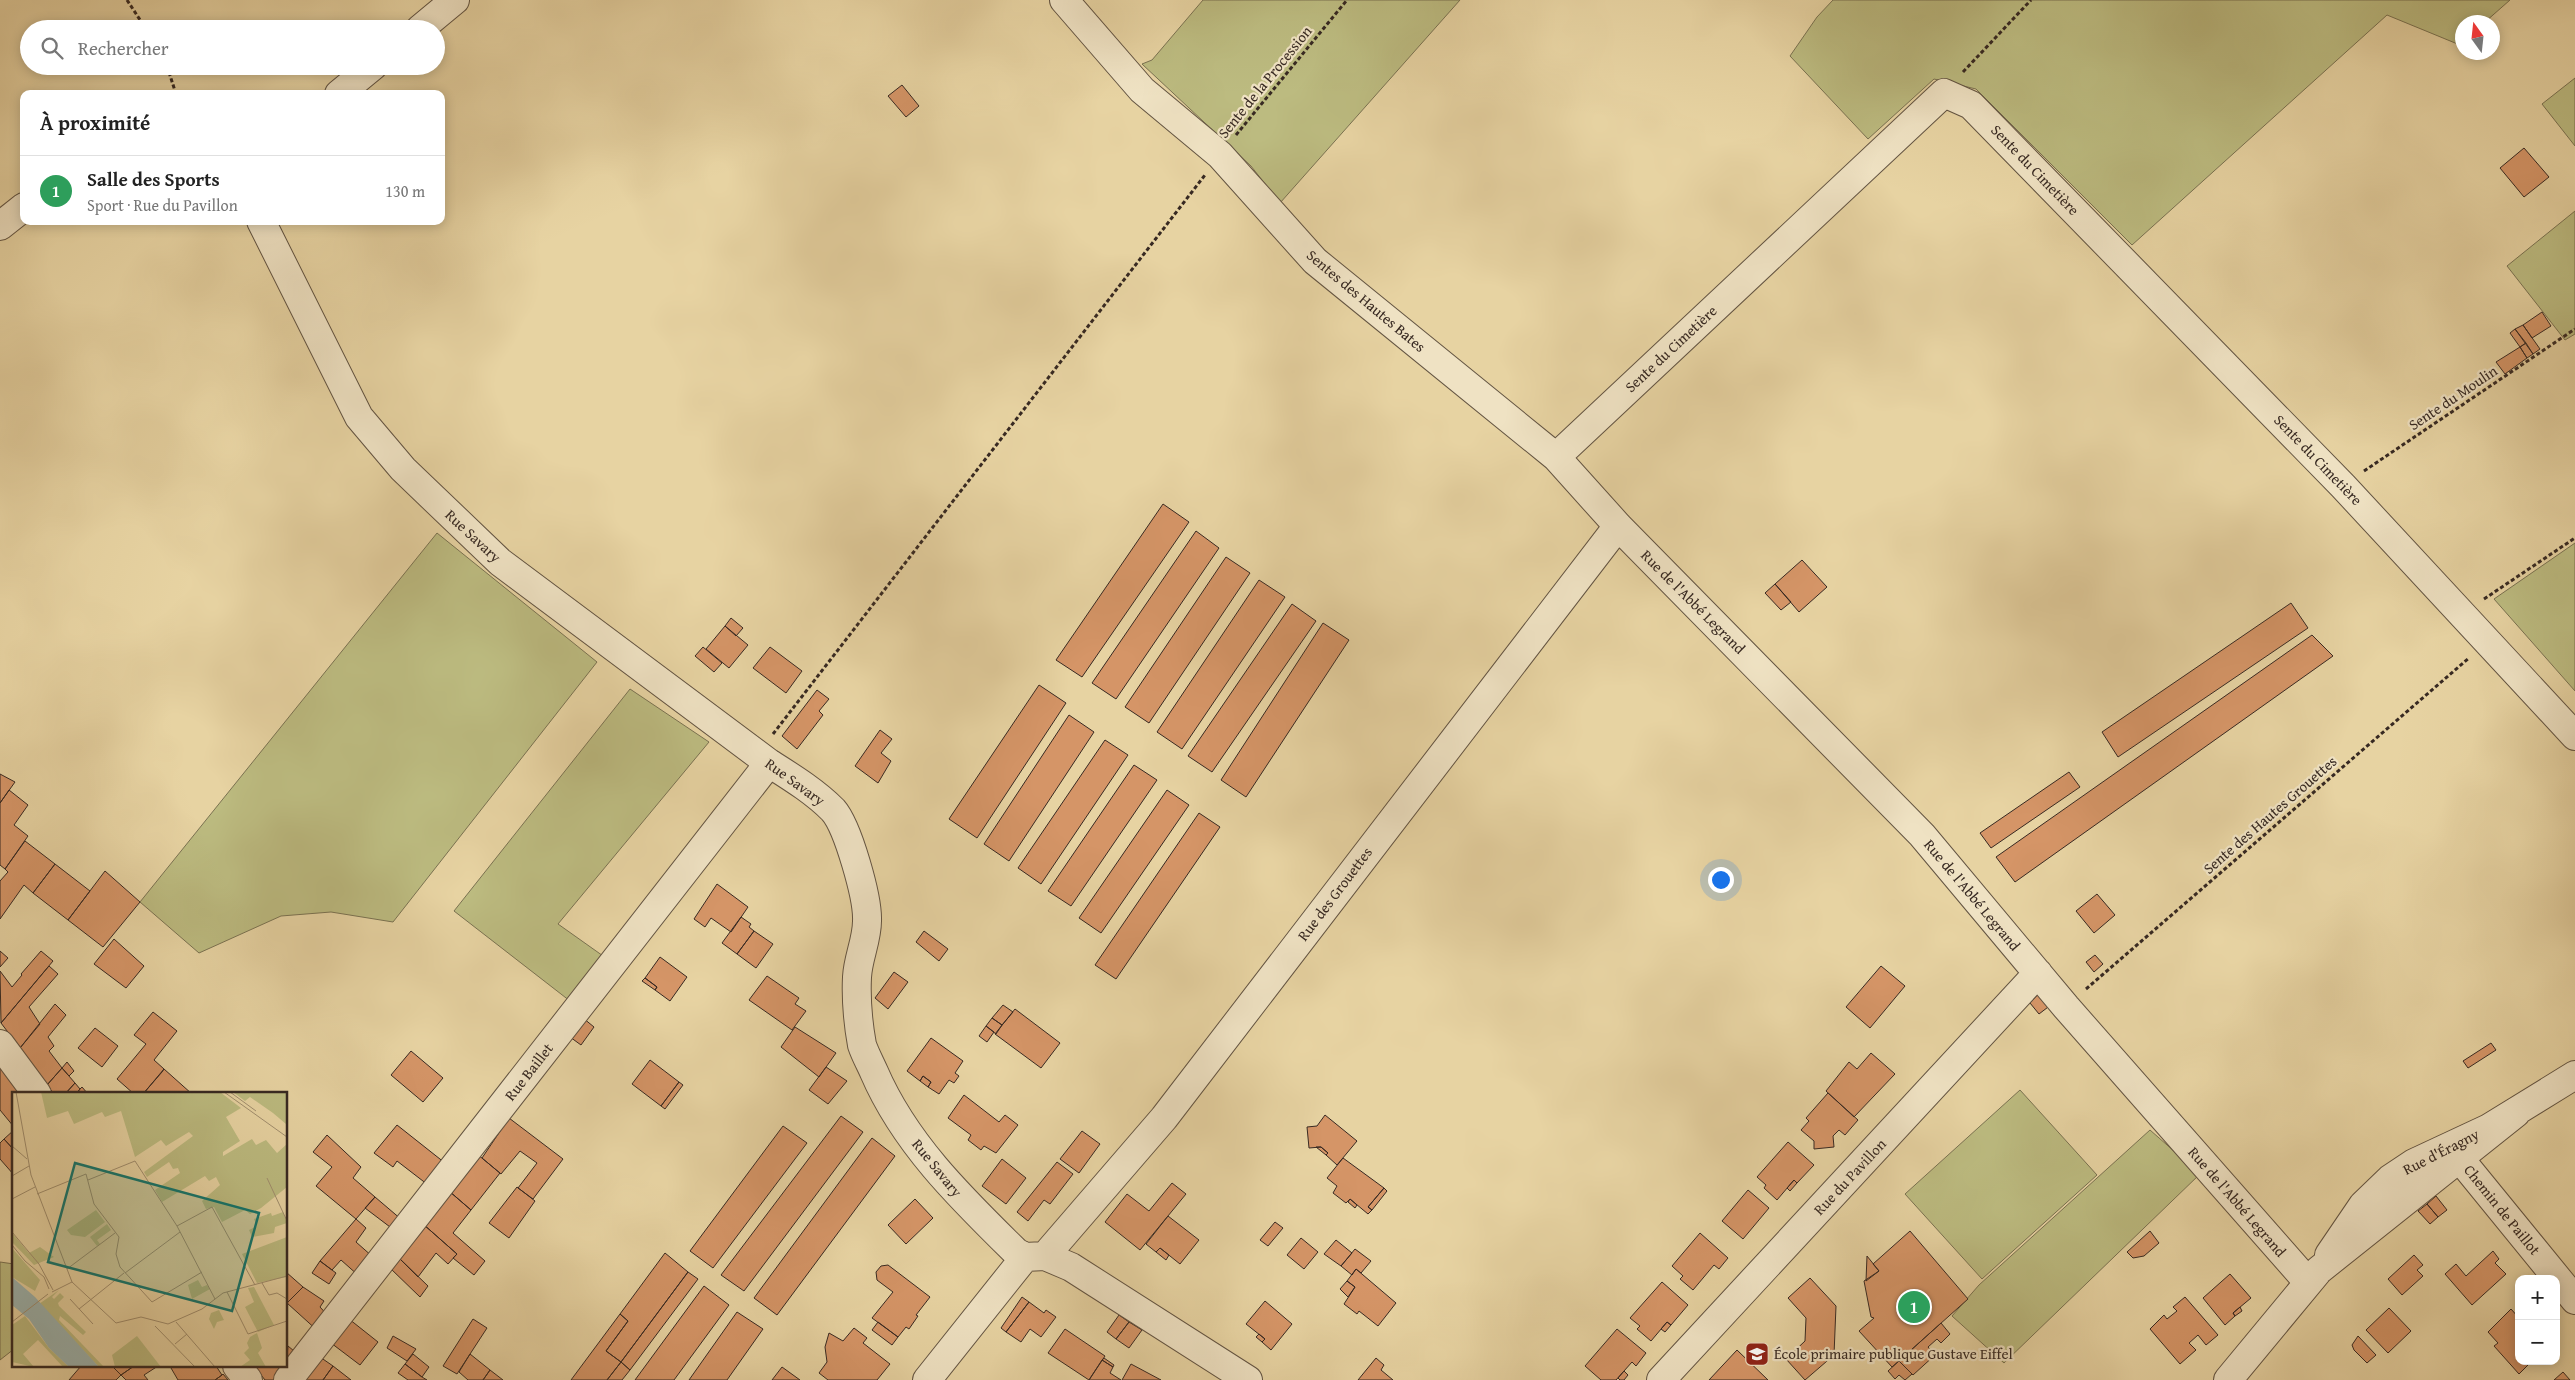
<!DOCTYPE html>
<html lang="fr">
<meta charset="utf-8">
<style>
body{margin:0;font-family:"Gentium Book Plus",serif;background:#f2f2f2;color:#222}
.controls{position:absolute;right:15px;bottom:15px;display:grid;overflow:hidden;border-radius:10px;box-shadow:0 2px 12px #0003}
.controls button{width:45px;height:45px;display:grid;place-items:center;padding:0;border:0;border-bottom:1px solid #e0e0e0;background:#fff;color:#222;font:25px sans-serif}
.compass{position:absolute;left:2455px;top:15px;width:45px;height:45px;border-radius:50%;background:#fff;box-shadow:0 2px 12px #0003;rotate:345deg}
.you{position:absolute;left:1720px;top:879px;width:18px;height:18px;margin:-12px;border:4px solid #fff;border-radius:50%;background:#1a73e8;box-shadow:0 0 0 8px #1a73e833}
.badge{display:grid;place-items:center;width:32px;height:32px;border-radius:50%;background:#0f766e;color:#fff;font-size:16px;font-weight:700}
.pin{position:absolute;translate:-50% -50%;border:2px solid #fff;box-shadow:0 1px 5px #0006}
.list{margin:0;padding:0;list-style:none}
h2{display:flex;justify-content:space-between;align-items:center;height:65px;margin:0;padding:0 20px;font-size:21px}
h2 small{font-size:16px;font-weight:400;color:#767676}
.list li{display:grid;grid-template-columns:32px 1fr auto;gap:15px;align-items:center;box-sizing:border-box;height:70px;padding:0 20px;border-top:1px solid #e0e0e0}
.list b{display:block;font-size:19px;white-space:nowrap}
.list p{margin:0;font-size:16px;white-space:nowrap;color:#767676}
.list em{font-size:16px;font-style:normal;color:#767676}
.icon{flex:none;width:28px;height:28px;fill:none;stroke:currentColor;stroke-width:2;stroke-linecap:round;stroke-linejoin:round}
.map{position:relative;flex:none;width:2575px;height:1380px;overflow:hidden}
.search{position:absolute;background:#fff;box-shadow:0 2px 12px #0003;left:20px;top:20px;width:425px;height:55px;display:flex;align-items:center;gap:12px;box-sizing:border-box;padding:0 18px;border-radius:28px;color:#767676;font-size:19px}
.panel{position:absolute;background:#fff;box-shadow:0 2px 12px #0003;left:20px;top:90px;width:425px;height:135px;border-radius:10px}
.map>svg:first-child{display:block}
</style>
<div class="map">
<svg width="2575" height="1380" viewBox="0 0 2575 1380">
<rect width="100%" height="100%" fill="#e7d3a2"/>
<filter id="stains"><feTurbulence type="fractalNoise" baseFrequency=".004" numOctaves="4"/><feColorMatrix values="0 0 0 0 .2 0 0 0 0 .09 0 0 0 0 .02 0 0 0 .5 -.17"/></filter>
<radialGradient id="worn" r=".72"><stop offset=".6" stop-color="#630" stop-opacity="0"/><stop offset="1" stop-color="#630" stop-opacity=".3"/></radialGradient>
<path fill="#bcbb80" stroke="#7a7251" d="M1203 0H1460L1280 203 1251 166 1142 64 1152 60Z
M1833 0H2510L2485 22H2462V42L2460 45 2387 15 2132 245 1976 89 1934 79 1868 139 1790 56 1817 17Z
M2575 78V146L2542 104Z
M2575 211V334L2565 340 2507 266Z
M437 533 597 662 393 922 331 912 281 916 199 953 140 902Z
M2575 543V691L2494 599Z
M630 689 709 742 558 924 613 963 579 1008 454 911Z
M2020 1090 2097 1175 1982 1279 1905 1194Z
M2150 1130 2200 1174 2004 1363 1952 1316 1979 1285Z
M0 1262 14 1264V1349L0 1360Z"/>
<path fill="#d59567" stroke="#372922" d="M902 85 919 106 906 117 888 96Z
M2524 148 2549 177 2524 197 2500 168Z
M2542 312 2551 326 2532 338 2523 325Z
M2523 325 2540 349 2533 354 2515 329Z
M2515 329 2526 343 2520 347 2510 333Z
M2526 343 2533 354 2527 358 2520 347Z
M2520 347 2527 358 2505 374 2496 362Z
M1163 504 1189 522 1082 677 1056 660Z
M1196 531 1219 548 1116 699 1092 683Z
M1226 557 1250 573 1149 723 1125 707Z
M1802 560 1827 587 1799 612 1775 584Z
M1259 580 1285 597 1182 749 1157 732Z
M1775 584 1791 602 1781 610 1765 593Z
M2291 603 2308 628 2118 757 2102 732Z
M1292 604 1316 621 1212 772 1188 756Z
M731 618 743 628 736 636 725 626Z
M1323 623 1349 640 1246 797 1221 780Z
M725 626 748 645 729 668 706 649Z
M2312 635 2333 656 2015 882 1996 857Z
M703 647 722 663 714 672 695 656Z
M770 647 802 671 786 693 753 668Z
M1039 685 1066 703 977 838 949 819Z
M817 690 829 699 819 711 823 715 797 749 782 736Z
M1069 715 1094 732 1009 861 984 844Z
M880 730 892 739 881 753 891 761 878 783 855 766Z
M1105 740 1128 755 1041 884 1018 868Z
M1134 765 1157 780 1071 906 1048 891Z
M2069 772 2080 787 1991 848 1980 833Z
M0 774 15 782 0 803Z
M9 790 28 805 14 825 28 836 5 869 0 865V803Z
M1167 790 1189 805 1101 933 1079 918Z
M1199 813 1220 827 1116 979 1095 965Z
M25 841 55 864 33 893 24 885 0 919V881L8 872 5 869Z
M55 864 90 891 68 920 33 893Z
M105 871 140 902 103 947 68 920Z
M717 884 748 907 731 932 711 918 705 927 694 919Z
M2097 894 2115 915 2094 933 2076 911Z
M741 917 751 924 749 927 754 931 737 954 722 943Z
M754 931 773 944 756 968 737 954Z
M924 931 948 949 939 961 916 942Z
M114 939 144 966 126 988 94 964Z
M0 951 8 958 0 967Z
M41 951 53 961 1 1023 0 971 12 987 22 975 21 974Z
M2095 955 2103 964 2094 972 2086 962Z
M660 957 687 977 670 1001 655 990 657 987 645 978Z
M49 966 58 974 29 1007 40 1024 20 1048 1 1023Z
M1881 966 1905 986 1870 1028 1846 1007Z
M894 972 908 982 888 1009 875 998Z
M767 976 799 998 795 1004 806 1011 792 1030 749 1000Z
M645 978 657 987 655 990 642 981Z
M2041 991 2052 1004 2039 1014 2030 1003Z
M55 1004 66 1015 48 1037 54 1046 49 1051 62 1068 47 1085 20 1048Z
M1003 1005 1013 1012 1002 1025 992 1018Z
M1015 1009 1060 1043 1041 1068 995 1034Z
M153 1012 177 1031 154 1060 164 1069 162 1072 143 1094H134L117 1079 146 1044 134 1035Z
M583 1018 594 1027 581 1045 570 1037Z
M992 1018 1002 1025 996 1034 986 1026Z
M986 1026 994 1032 987 1042 979 1036Z
M795 1027 836 1053 819 1077 781 1047Z
M95 1028 118 1046 102 1067 78 1048Z
M931 1038 963 1061 955 1073 959 1076 954 1083 949 1080 939 1094 928 1087 931 1082 923 1076 920 1081 907 1071Z
M2491 1043 2496 1050 2468 1068 2463 1061Z
M411 1051 443 1078 423 1102 391 1075Z
M1871 1053 1895 1074 1854 1117 1826 1091 1849 1062 1857 1069Z
M650 1060 679 1082 661 1106 632 1084Z
M67 1062 74 1071 69 1076 62 1068Z
M0 1065 22 1094H14V1127L0 1110Z
M826 1067 847 1081 828 1104 809 1090Z
M62 1068 75 1083 65 1094H54L47 1085Z
M164 1069 192 1094H143Z
M923 1076 931 1082 928 1087 920 1081Z
M679 1082 683 1085 665 1109 661 1106Z
M75 1083 80 1089 76 1094H65Z
M82 1087 88 1094H76L80 1089Z
M1828 1093 1858 1120 1845 1135 1839 1130 1833 1136 1834 1147 1814 1149V1141L1801 1130 1809 1121 1806 1118Z
M964 1095 999 1122 1005 1115 1018 1125 996 1153 984 1146 981 1150 968 1140 971 1135 948 1118Z
M1325 1115 1357 1141 1337 1165 1326 1155 1328 1153 1321 1147 1309 1148 1307 1127 1317 1126Z
M841 1116 863 1132 744 1291 721 1275Z
M509 1118 563 1159 533 1199 518 1188 537 1163 520 1151 501 1174 482 1158Z
M397 1125 445 1163 432 1188 397 1161 393 1167 374 1153Z
M783 1126 807 1143 713 1268 690 1251Z
M14 1130V1150L4 1139Z
M1082 1131 1100 1144 1079 1173 1060 1159Z
M327 1135 361 1167 353 1178 375 1197 356 1219 316 1186 332 1167 313 1152Z
M872 1138 895 1156 777 1315 754 1298Z
M4 1139 14 1150V1175L0 1159V1143Z
M1788 1142 1814 1165 1797 1183 1794 1180 1777 1200 1764 1188 1766 1185 1757 1177Z
M1316 1147H1321L1328 1153 1326 1155Z
M477 1154 500 1173 471 1210 449 1191Z
M1343 1158 1384 1188 1368 1207 1372 1210 1368 1214 1350 1199 1346 1203 1333 1193 1337 1186 1327 1178Z
M1002 1159 1026 1178 1006 1204 982 1186Z
M1057 1162 1073 1174 1050 1204 1044 1200 1028 1221 1017 1212Z
M1794 1180 1797 1183 1790 1191 1787 1188Z
M1172 1183 1186 1194 1140 1250 1105 1222 1127 1194 1149 1211Z
M517 1187 535 1201 509 1238 489 1223Z
M1384 1188 1387 1191 1372 1210 1368 1207Z
M1748 1190 1769 1208 1743 1239 1722 1221Z
M449 1191 471 1210 453 1233 485 1261 474 1275 453 1258 457 1254 423 1224Z
M2436 1196 2447 1210 2438 1217 2427 1204Z
M375 1197 402 1220 394 1230 365 1208Z
M915 1199 933 1218 906 1244 888 1225Z
M1350 1199 1357 1205 1355 1208 1348 1202Z
M2427 1204 2438 1217 2430 1224 2418 1211Z
M1168 1216 1199 1240 1180 1264 1160 1248 1156 1252 1146 1244Z
M356 1219 366 1228 356 1242 373 1257 359 1276 341 1260 332 1270 320 1261Z
M1275 1222 1283 1228 1268 1246 1260 1240Z
M423 1224 457 1254 448 1264 436 1253 418 1277 398 1257Z
M1910 1231 1968 1299 1892 1367 1859 1331 1874 1318 1871 1317 1864 1281 1879 1271 1873 1264Z
M2150 1231 2159 1243 2144 1256 2133 1258 2127 1252Z
M1700 1233 1728 1258 1719 1269 1714 1265 1693 1290 1680 1279 1683 1276 1672 1266Z
M1301 1238 1318 1252 1304 1269 1287 1255Z
M1336 1240 1352 1253 1341 1266 1324 1254Z
M1160 1248 1169 1255 1166 1260 1156 1252Z
M1355 1249 1371 1261 1361 1273 1356 1269 1352 1275 1341 1266Z
M2493 1251 2499 1259 2495 1263 2506 1274 2472 1305 2445 1274 2456 1264 2466 1276Z
M665 1253 688 1272 621 1362 606 1351 628 1321 620 1314Z
M2414 1255 2423 1265 2417 1270 2423 1276 2402 1295 2388 1279Z
M1867 1256 1879 1271 1866 1281Z
M398 1257 428 1286 420 1297 389 1267Z
M320 1261 336 1273 329 1284 312 1273Z
M888 1265 930 1297 916 1315 918 1316 909 1329 906 1327 898 1337 872 1318 893 1292 877 1280 876 1272 881 1266Z
M1356 1269 1396 1303 1378 1326 1359 1311 1357 1314 1344 1304 1355 1287 1347 1281Z
M286 1272 303 1287 286 1304Z
M688 1272 698 1279 630 1370 621 1362Z
M2230 1274 2251 1298 2233 1313 2235 1316 2225 1325 2203 1298Z
M1810 1278 1836 1306 1834 1355 1805 1380 1786 1359 1805 1341 1806 1318 1788 1298Z
M1347 1281 1355 1287 1348 1297 1340 1289Z
M1662 1282 1688 1305 1671 1325 1667 1322 1651 1341 1637 1329 1640 1326 1630 1318Z
M704 1286 729 1305 674 1380H635Z
M303 1287 324 1301 320 1307 331 1319 319 1332 287 1303Z
M1022 1297 1029 1302 1006 1332 1001 1328Z
M2185 1297 2218 1335 2206 1345 2198 1335 2189 1343 2196 1350 2180 1364 2150 1329 2164 1315 2167 1319 2177 1311 2173 1307Z
M1265 1301 1292 1324 1271 1350 1262 1342 1265 1339 1246 1324Z
M1029 1302 1044 1313 1046 1310 1056 1317 1041 1337 1030 1329 1021 1342 1006 1332Z
M2240 1307 2242 1311 2235 1316 2233 1313Z
M2389 1308 2411 1331 2388 1353 2366 1330Z
M2511 1309 2519 1318V1361H2532L2519 1374 2494 1346 2498 1343 2488 1332Z
M737 1312 763 1329 727 1380H689Z
M620 1314 628 1321 606 1351 621 1362 607 1380H571Z
M1119 1315 1129 1322 1116 1339 1107 1332Z
M349 1319 378 1342 360 1365 331 1343Z
M473 1319 487 1328 457 1374 443 1366Z
M878 1322 898 1337 892 1345 872 1330Z
M1129 1322 1142 1330 1129 1348 1116 1339Z
M1667 1322 1671 1325 1665 1332 1661 1329Z
M1941 1323 1950 1334 1941 1343 1937 1339 1928 1347 1935 1355 1913 1375 1899 1361Z
M854 1328 867 1338 863 1343 890 1364 877 1380H828L819 1373 827 1362 825 1347 829 1333 843 1341Z
M1065 1329 1105 1356 1089 1380 1048 1353Z
M1617 1329 1646 1353 1636 1366 1632 1362 1616 1380H1601L1585 1366Z
M1259 1334 1265 1339 1262 1342 1256 1337Z
M393 1336 416 1349 407 1361 387 1348Z
M2358 1336 2376 1355 2367 1363 2354 1350 2352 1345Z
M288 1346 300 1356 279 1380H265L254 1366H286Z
M1737 1350 1768 1380H1709Z
M413 1354 429 1367 422 1377 405 1364Z
M470 1354 490 1370 483 1380H468L459 1372Z
M320 1357 333 1366 323 1380H302Z
M1104 1358 1114 1365 1113 1367 1102 1360Z
M1376 1358 1384 1365 1381 1370 1393 1380H1358Z
M1102 1360 1113 1367 1110 1373 1121 1380H1089Z
M1899 1361 1912 1374 1905 1380 1899 1375 1895 1379 1888 1371Z
M621 1362 630 1370 622 1380H607Z
M405 1364 422 1377 427 1380H408L398 1373Z
M1131 1364 1161 1380H1122Z
M81 1366H112L121 1375 116 1380H69Z
M112 1366H134L121 1375Z
M134 1366H158L144 1375 148 1380H126L121 1375Z
M173 1366H216L222 1375 215 1380H178L171 1368Z
M333 1366 351 1380H323Z
M782 1367 800 1380H772Z
M490 1370 503 1380H483Z
M1624 1371 1628 1375 1624 1380H1620L1618 1378Z
M2563 1372 2570 1380H2554Z
M223 1374 228 1380H215L222 1375Z"/>
<g fill="none" stroke-linecap="round" stroke-linejoin="round">
<g stroke="#635442" stroke-width="30">
<path id="minor" d="M1064 0 1142 90 1220 155 1315 261 1556 457 1618 526 1922 835 2066 1007 2308 1282
M420 29 455 0
M339 94 373 66
M261 221 359 417 403 469 500 562 769 763C791 777 814 791 833 810 848 827 868 898 867 921 867 940 858 958 857 977 856 998 858 1023 862 1045 865 1054 870 1063 874 1072 905 1144 962 1199 1016 1252L1025 1257 1045 1256 1071 1267 1248 1380
M0 226 24 207
M1556 457 1944 93 1971 105 2343 486 2575 736
M0 1044 37 1094
M2445 1150 2460 1159 2575 1300
M2329 1255 2363 1205 2390 1179 2414 1163 2489 1128 2575 1075
M1045 1256 1164 1118 1618 526
M237 1366 248 1380
M288 1380 769 763
M927 1380 1025 1257
M1661 1380 2038 973
M2228 1380 2319 1270 2516 1113"/>
</g>
<path stroke="#372922" stroke-width="3" stroke-dasharray="4 2.5" stroke-linecap="butt" d="M127 0 146 29
M167 66 176 94
M1963 72 2031 0
M1236 135 1347 0
M2364 471 2575 329
M2484 599 2575 538
M773 734 1205 175
M2086 989 2469 658"/>
<use href="#minor" stroke="#efe2c3" stroke-width="28"/>
</g>
<defs>
<g id="school-square" transform="scale(1.25)"><rect x="-9" y="-9" width="18" height="18" rx="4" fill="#8f2418" stroke="#efe2c3"/><path d="M0-5L7-2L0 1L-7-2ZM-4 1L0 2.5L4 1V4Q0 6-4 4Z" fill="#fff"/></g>
</defs>
<g fill-rule="evenodd">
<use href="#school-square" x="1757" y="1354"/>
</g>
<g text-anchor="middle" stroke-width="4.5" stroke-linejoin="round" paint-order="stroke">
<g font-size="15" fill="#372922" stroke="#efe2c3">
<text transform="translate(1265 82) rotate(-51)" y="5">Sente de la Procession</text>
<text transform="translate(2035 170) rotate(46)" y="5">Sente du Cimetière</text>
<text transform="translate(1366 301) rotate(40)" y="5">Sentes des Hautes Bates</text>
<text transform="translate(1671 349) rotate(-43)" y="5">Sente du Cimetière</text>
<text transform="translate(2453 398) rotate(-34)" y="5">Sente du Moulin</text>
<text transform="translate(2318 460) rotate(46)" y="5">Sente du Cimetière</text>
<text transform="translate(473 536) rotate(43)" y="5">Rue Savary</text>
<text transform="translate(1693 602) rotate(45)" y="5">Rue de l'Abbé Legrand</text>
<text transform="translate(795 782) rotate(36)" y="5">Rue Savary</text>
<text transform="translate(2270 815) rotate(-41)" y="5">Sente des Hautes Grouettes</text>
<text transform="translate(1335 894) rotate(-53)" y="5">Rue des Grouettes</text>
<text transform="translate(1972 895) rotate(50)" y="5">Rue de l'Abbé Legrand</text>
<text transform="translate(529 1072) rotate(-52)" y="5">Rue Baillet</text>
<text transform="translate(2441 1152) rotate(-27)" y="5">Rue d'Éragny</text>
<text transform="translate(937 1168) rotate(51)" y="5">Rue Savary</text>
<text transform="translate(1850 1177) rotate(-47)" y="5">Rue du Pavillon</text>
<text transform="translate(2237 1202) rotate(49)" y="5">Rue de l'Abbé Legrand</text>
<text transform="translate(2502 1210) rotate(51)" y="5">Chemin de Paillot</text>
</g>
<g font-size="15" fill="#372922" stroke="#efe2c3" text-anchor="start">
<text x="1774" y="1359">École primaire publique Gustave Eiffel</text>
</g>
</g>
<g transform="translate(12 1092)">
<rect width="275" height="275" fill="#e7d3a2"/>
<path d="M29 0H208L229 16 214 25 228 49 211 60V64L240 47 244 53 254 48 265 61 275 52V95L249 116 238 122 233 118 210 130 202 115 194 117 190 109 208 93 204 85 197 89 193 84 150 110 143 98 168 81 166 76 161 77 157 70 135 85 132 80 181 44 177 40 154 54 149 48 123 65 109 19 93 25 90 20 62 32 56 19 35 26ZM221 0H275V39L274 32 261 21 238 5 233 9ZM84 118 93 130 73 145 59 143 55 138ZM271 120 275 131 263 135 262 141 240 145 237 138 245 134 242 127 259 121 260 124ZM95 132 99 138 85 148 88 152 85 154 78 145ZM0 141 17 161 28 155 42 165 22 173 0 150ZM275 145V185L245 191 230 162ZM0 156 28 188 23 199 0 185ZM186 188 190 195 195 193 198 197 180 207 176 193ZM242 195 262 233 246 240 233 215 242 210 236 196ZM47 198 40 205 42 207 48 201 52 205 46 211 47 214 74 240 71 243 48 224 47 228 92 275H87L27 212ZM207 218 212 228 205 230 202 237 197 227 199 221ZM13 224 37 256 57 275H51L26 248 11 262 22 275 0 270V233ZM245 241 250 256 246 261 254 275H228L238 268 232 261 237 256 235 251 238 245ZM125 244 149 275H103L100 263Z" fill="#bcbb80"/>
<path d="M0 185 23 205 87 275H57L37 256 17 227 0 213Z" fill="#9cb5b1"/>
<path fill="none" stroke="#a18f6f" stroke-width="1" d="M4 0 19 83 60 190M212 0 275 45M218 0 244 19M0 54 15 67M0 84 17 74M255 86 275 129M76 88 123 69 165 134 203 207M25 102 74 82 82 112 107 145 104 162 108 175 140 210 190 180M0 107 23 95M165 134 200 115 243 193M0 140 27 172 41 198M0 153 13 169 32 185 37 197M55 177 103 141M113 181 168 140M60 190 104 231 129 225 156 232 190 217 211 201 275 184M250 191 257 203 265 201 275 207M40 200 60 190M215 200 236 242 275 229M58 207 81 232M67 217 112 181M0 230 36 202M164 230 203 275M143 234 183 275M163 252 175 242"/>
<path fill="#0f766e" fill-opacity="0.15" stroke="#0f766e" stroke-width="2.5" d="M63 71 247 121 220 219 36 170Z"/>
<rect width="275" height="275" fill="none" stroke="#372922" stroke-width="2.5"/>
</g>
<rect width="100%" height="100%" filter="url(#stains)"/>
<rect width="100%" height="100%" fill="url(#worn)"/>
</svg>
<div class="controls">
<button>+</button>
<button>−</button>
</div>
<svg class="compass" viewBox="-18 -18 36 36"><path d="M0-13l5 13h-10z" fill="#e53935"/><path d="M0 13l5-13h-10z" fill="#767676"/></svg>
<div class="you"></div>
<div class="pin badge" style="left:1914px;top:1307px;background:#2e9e5b">1</div>
<div class="search"><svg class="icon" aria-label="search" viewBox="0 0 24 24"><circle cx="10" cy="10" r="6"/><path d="M15 15l6 6"/></svg>Rechercher</div>
<section class="panel">
<h2>À proximité<small></small></h2>
<ul class="list">
<li><span class="badge" style="background:#2e9e5b">1</span><div><b>Salle des Sports</b><p>Sport · Rue du Pavillon</p></div><em>130 m</em></li>
</ul>
</section>
</div>
